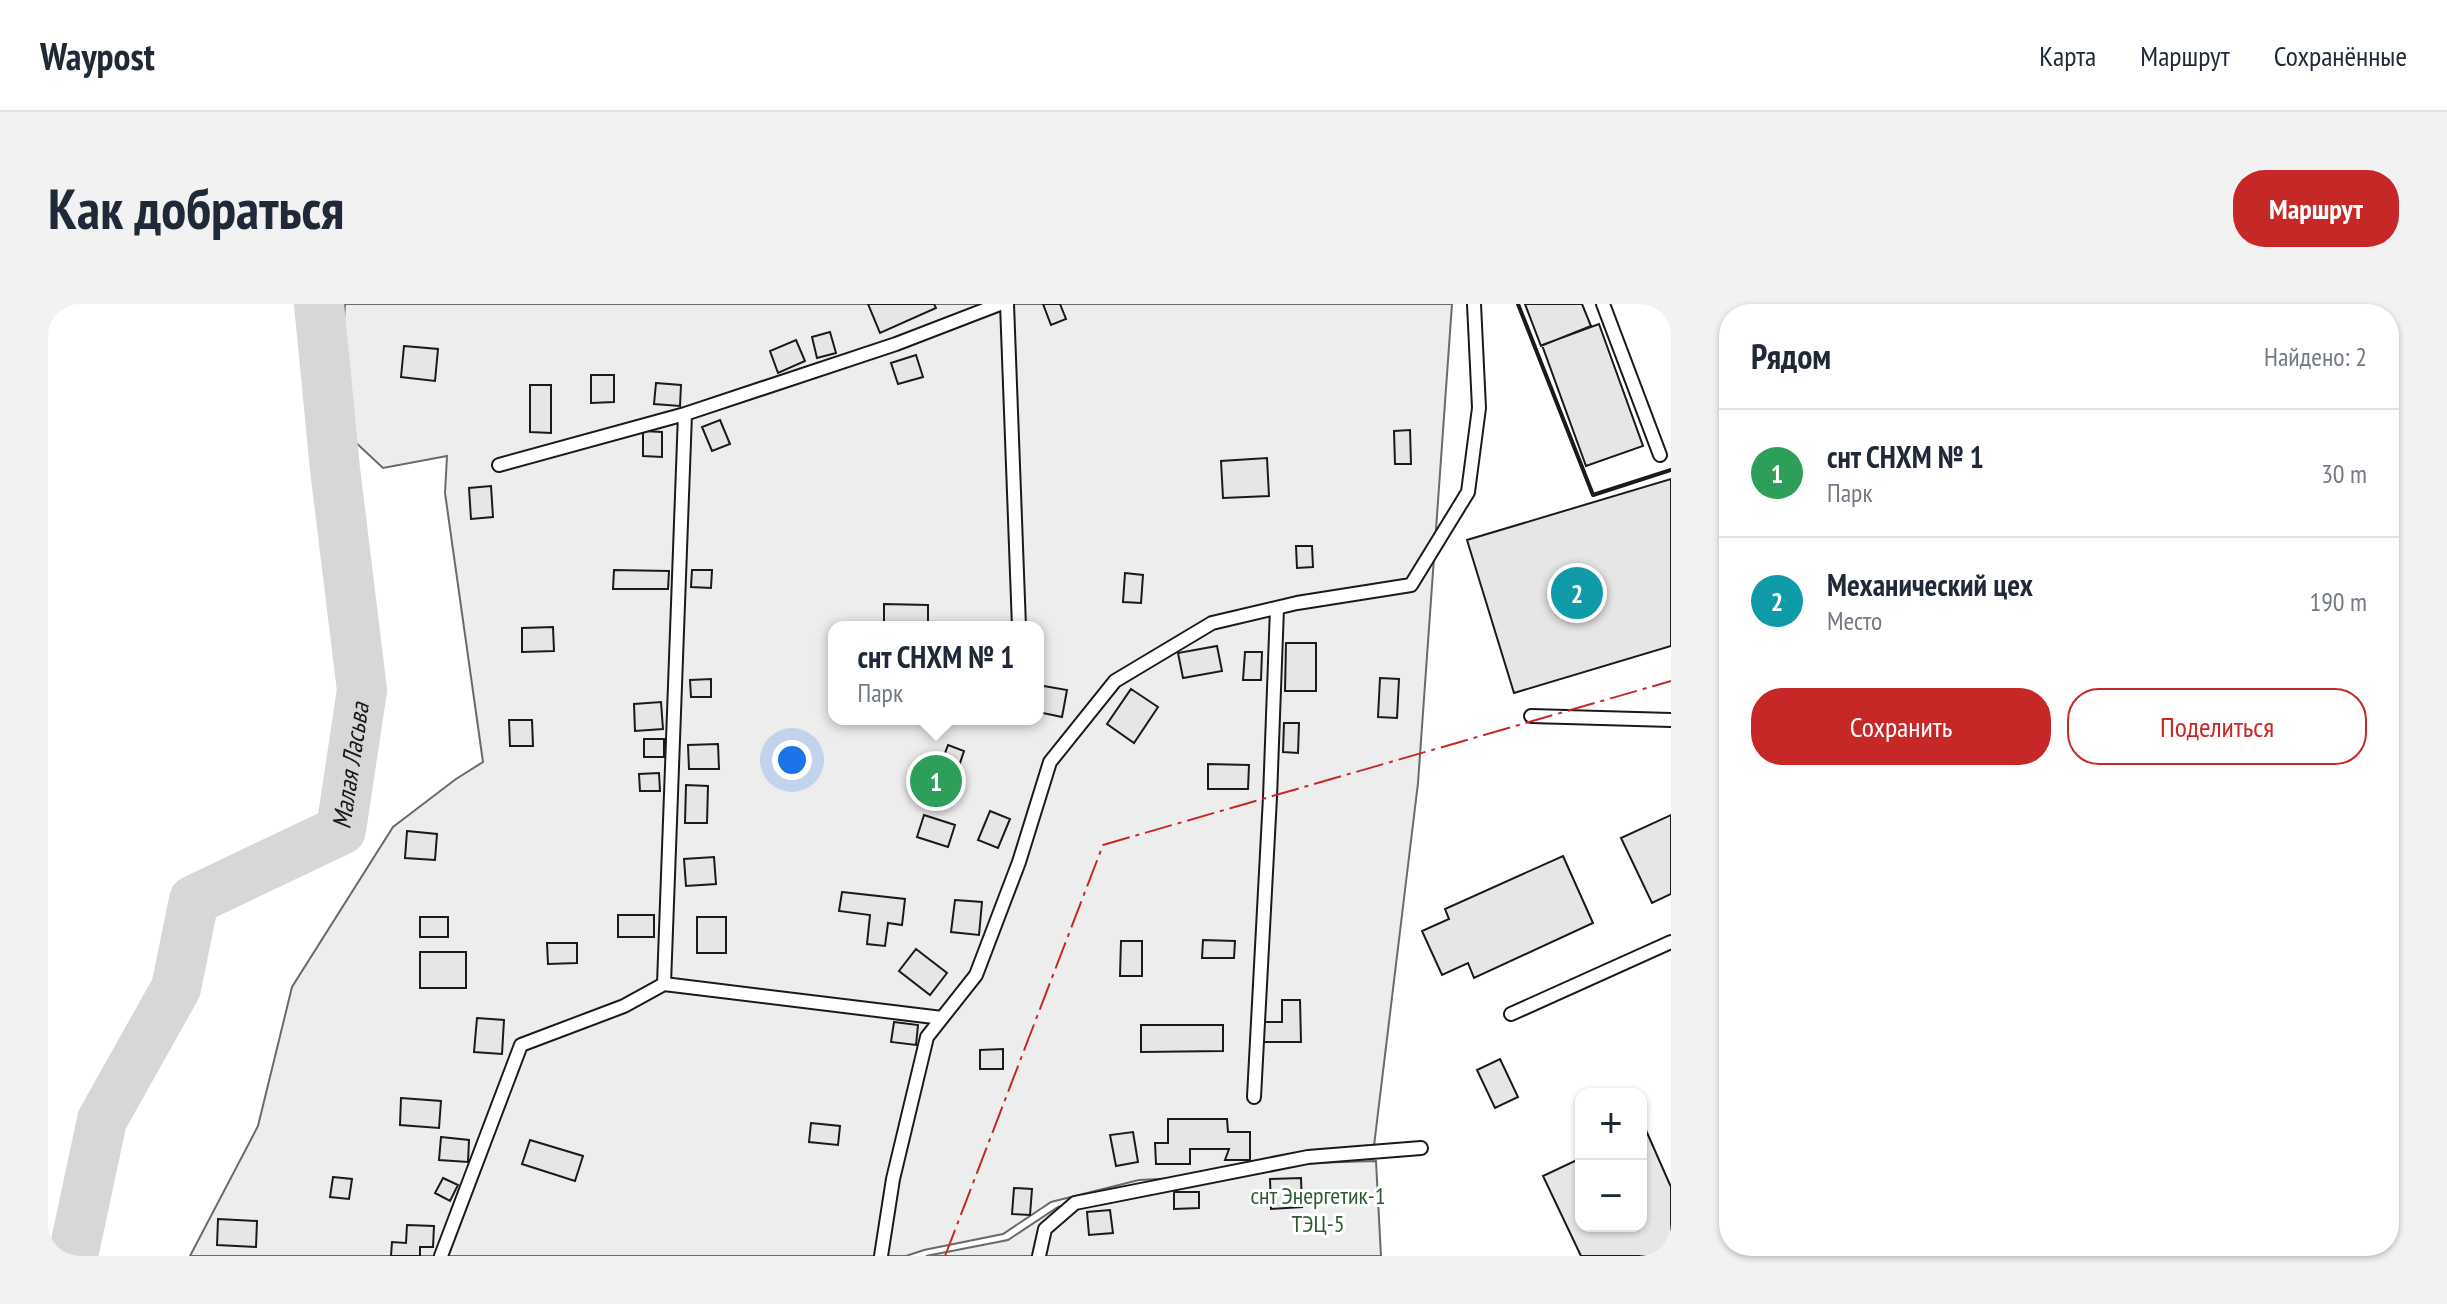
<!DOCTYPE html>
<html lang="ru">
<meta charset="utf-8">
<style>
body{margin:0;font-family:"PT Sans Narrow",sans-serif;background:#f2f2f3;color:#1f2937}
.controls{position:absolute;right:24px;bottom:24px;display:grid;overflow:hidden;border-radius:16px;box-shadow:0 2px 6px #0004}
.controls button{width:72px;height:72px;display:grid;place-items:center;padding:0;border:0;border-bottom:2px solid #e0e1e3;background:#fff;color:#1f2937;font:40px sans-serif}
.you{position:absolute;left:744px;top:456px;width:28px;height:28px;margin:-20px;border:6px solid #fff;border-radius:50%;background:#1a73e8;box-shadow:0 0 0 12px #1a73e833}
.badge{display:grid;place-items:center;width:52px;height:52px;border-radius:50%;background:#c62828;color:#fff;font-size:26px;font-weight:700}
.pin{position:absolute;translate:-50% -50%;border:4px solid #fff;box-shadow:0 2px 8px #0006}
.popup{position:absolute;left:780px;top:317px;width:216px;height:104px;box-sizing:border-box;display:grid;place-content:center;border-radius:16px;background:#fff;filter:drop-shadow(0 2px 6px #0005);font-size:26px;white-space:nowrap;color:#747a83}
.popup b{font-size:30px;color:#1f2937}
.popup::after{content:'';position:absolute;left:50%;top:100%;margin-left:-16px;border:16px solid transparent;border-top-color:#fff}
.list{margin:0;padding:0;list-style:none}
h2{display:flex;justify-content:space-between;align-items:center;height:104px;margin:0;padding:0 32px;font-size:34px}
h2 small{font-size:26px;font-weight:400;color:#747a83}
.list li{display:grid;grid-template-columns:52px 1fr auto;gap:24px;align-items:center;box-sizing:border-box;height:128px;padding:0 32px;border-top:2px solid #e0e1e3}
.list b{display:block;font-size:30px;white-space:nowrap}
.list p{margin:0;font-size:26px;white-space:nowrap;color:#747a83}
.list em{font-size:26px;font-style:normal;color:#747a83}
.actions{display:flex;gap:16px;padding:24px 32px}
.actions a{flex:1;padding:18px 0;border:2px solid #c62828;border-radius:32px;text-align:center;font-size:28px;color:#c62828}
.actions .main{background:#c62828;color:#fff}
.map{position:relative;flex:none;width:1623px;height:952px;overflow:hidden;border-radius:32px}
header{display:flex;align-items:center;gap:48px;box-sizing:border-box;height:112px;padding:0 40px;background:#fff;border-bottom:2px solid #e0e1e3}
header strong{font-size:38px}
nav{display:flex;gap:44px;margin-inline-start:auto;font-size:28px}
.intro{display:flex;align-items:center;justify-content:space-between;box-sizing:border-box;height:192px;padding:0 48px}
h1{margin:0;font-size:56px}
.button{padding:20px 36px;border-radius:32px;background:#c62828;color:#fff;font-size:28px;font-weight:700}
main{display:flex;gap:48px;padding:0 48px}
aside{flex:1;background:#fff;border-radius:32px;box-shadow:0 2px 6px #0004}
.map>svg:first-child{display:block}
</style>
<header>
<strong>Waypost</strong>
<nav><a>Карта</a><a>Маршрут</a><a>Сохранённые</a></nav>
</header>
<div class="intro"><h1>Как добраться</h1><a class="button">Маршрут</a></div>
<main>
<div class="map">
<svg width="1623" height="952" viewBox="0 0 1623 952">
<rect width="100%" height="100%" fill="#fff"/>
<path fill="#ededed" stroke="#6a6a6a" stroke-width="2" fill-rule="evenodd" d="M297 0H1404L1370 479 1325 850 1262 859 1328 857 1333 952H878L960 936 1010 903 1095 882 1150 873 1091 876 1003 898 955 930 876 946 858 952H142L210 822 244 683 345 523 408 475 435 458 397 189 399 152 335 164 305 136 292 75ZM786 323H990V415H786Z"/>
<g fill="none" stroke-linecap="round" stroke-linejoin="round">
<path stroke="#d7d7d7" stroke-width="50" id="s1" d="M25 952 54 816 128 684 146 596 293 526 314 386 287 165 271 0"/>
</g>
<path fill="#e6e6e6" stroke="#1a1a1a" stroke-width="2" d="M820 0H886L888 4 832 29Z
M995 0H1012L1018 15 1003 21Z
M1477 0H1534L1543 22 1493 42Z
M1551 20 1595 142 1538 162 1494 41Z
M782 28 788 49 769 54 764 33Z
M748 36 757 57 730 69 722 47Z
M356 42 390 45 387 77 353 73Z
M868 51 875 73 850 80 843 59Z
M543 71H566V98L543 99Z
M608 79 633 81 632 102 606 100Z
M482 81H503V129L482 128Z
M672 116 682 140 664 147 654 123Z
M1362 126 1363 160H1347L1346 127Z
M595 127 614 128V153L595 152Z
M1219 154 1221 192 1175 194 1173 157Z
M1623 175V342L1466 389 1419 236Z
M443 182 445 213 423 215 421 184Z
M1248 242H1264L1265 263 1249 264Z
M566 266 621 267 620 285H565Z
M644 266H664L663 284 643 283Z
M1077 269 1095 271 1093 299 1075 298Z
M836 300 880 301V322L836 321Z
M505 323 506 347 474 348V324Z
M1238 339H1268V387H1237Z
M1169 342 1174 367 1135 374 1130 349Z
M1197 348H1214L1213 376H1195Z
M1332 374 1351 375 1349 414 1330 413Z
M663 375V393H643L642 376Z
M990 381 1019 386 1014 413 990 408Z
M1083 385 1110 403 1086 439 1059 420Z
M613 398 615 425 587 427 586 400Z
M461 416H484L485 442H462Z
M1236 419H1251L1250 449 1235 448Z
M596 435H616V453H596Z
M670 440 671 465H641L640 441Z
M900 441 916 447 906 477 889 471Z
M1160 460 1201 461 1200 485H1160Z
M611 469 612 487H592L591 470Z
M638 481 660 482 659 519H637Z
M942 507 962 515 950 544 930 536Z
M876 511 907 521 900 543 869 533Z
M1623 511V590L1604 599 1573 534Z
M359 527 389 530 387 556 357 554Z
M1515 552 1545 619 1426 674 1420 659 1394 671 1374 627 1401 615 1397 605Z
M666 553 668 580 638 582 636 555Z
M794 588 857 595 854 621 840 619 837 642 819 640 822 611 791 607Z
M907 596 934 598 931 631 903 628Z
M570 611H606V633H570Z
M372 613H400V633H372Z
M649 613H678V649H649Z
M1155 636 1187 637 1186 654H1154Z
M1073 637H1094V672H1072Z
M499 639H529V659L500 660Z
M868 645 899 669 882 691 851 667Z
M372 648H418V684H372Z
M1234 696H1252L1253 738H1216V718H1234Z
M429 714 456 716 454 750 426 748Z
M846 718 870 721 868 741 843 738Z
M1093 721H1175V747L1093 748Z
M955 745V765H932V746Z
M1452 755 1470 793 1447 804 1429 766Z
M353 794 393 797 391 824 352 821Z
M1120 815H1179L1180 828H1202V856H1177L1181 845H1142V860H1108L1107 839H1120Z
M763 819 792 822 790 841 761 838Z
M1597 824 1623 883V952H1533L1495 872 1533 854V922H1593V826Z
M1085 828 1090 858 1068 862 1062 831Z
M393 833 421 836 420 858 391 856Z
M482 836 535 852 527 877 474 860Z
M285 873 304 875 301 895 282 893Z
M395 874 410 881 402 897 387 889Z
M1253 874 1254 903 1223 905 1222 875Z
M966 884 984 885 982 911 964 910Z
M1126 888H1151V904L1126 905Z
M1062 906 1065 929 1041 931 1039 908Z
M170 915 209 917 208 943 169 941Z
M359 921 386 922 385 943H372V952H343L344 938 358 939Z"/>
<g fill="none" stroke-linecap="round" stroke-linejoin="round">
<g stroke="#1a1a1a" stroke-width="16">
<path id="lane" d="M959 0 971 323
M1555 0 1612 151
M451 161 637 110 848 40 952 0
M1483 412 1623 416
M616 680 637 110
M1463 710 1623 638
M1206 793 1222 493 1229 304
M393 952 473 741 576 702 616 680 894 714
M833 952 845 875 879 733 928 671 971 558 1002 458 1067 377 1164 319 1249 299 1363 281 1420 188 1431 104 1426 0
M991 952 997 925 1027 899 1260 853 1373 844"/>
</g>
<use href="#lane" stroke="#fff" stroke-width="12"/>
<path stroke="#1a1a1a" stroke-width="4" d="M1470 0 1545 191 1623 166"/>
<path stroke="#c62828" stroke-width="2" stroke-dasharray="28 6 4 6" stroke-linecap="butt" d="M897 952 1055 541 1623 377"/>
</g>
<g text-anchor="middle" stroke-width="6" stroke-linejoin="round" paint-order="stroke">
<g font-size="24" fill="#2b5a34" stroke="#fff">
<text x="1270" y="900">снт Энергетик-1<tspan x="1270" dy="28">ТЭЦ-5</tspan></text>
</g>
<g font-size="26" font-style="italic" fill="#1a1a1a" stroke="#fff">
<text dy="9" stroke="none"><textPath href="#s1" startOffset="608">Малая Ласьва</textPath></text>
</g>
</g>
</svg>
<div class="controls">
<button>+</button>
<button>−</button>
</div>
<div class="you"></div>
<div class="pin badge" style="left:888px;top:477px;background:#2e9e5b">1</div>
<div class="popup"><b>снт СНХМ № 1</b>Парк</div>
<div class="pin badge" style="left:1529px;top:289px;background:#0f9aa8">2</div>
</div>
<aside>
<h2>Рядом<small>Найдено: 2</small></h2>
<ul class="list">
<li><span class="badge" style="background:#2e9e5b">1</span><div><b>снт СНХМ № 1</b><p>Парк</p></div><em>30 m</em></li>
<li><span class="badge" style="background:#0f9aa8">2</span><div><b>Механический цех</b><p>Место</p></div><em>190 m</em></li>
</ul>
<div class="actions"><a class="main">Сохранить</a><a>Поделиться</a></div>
</aside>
</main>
